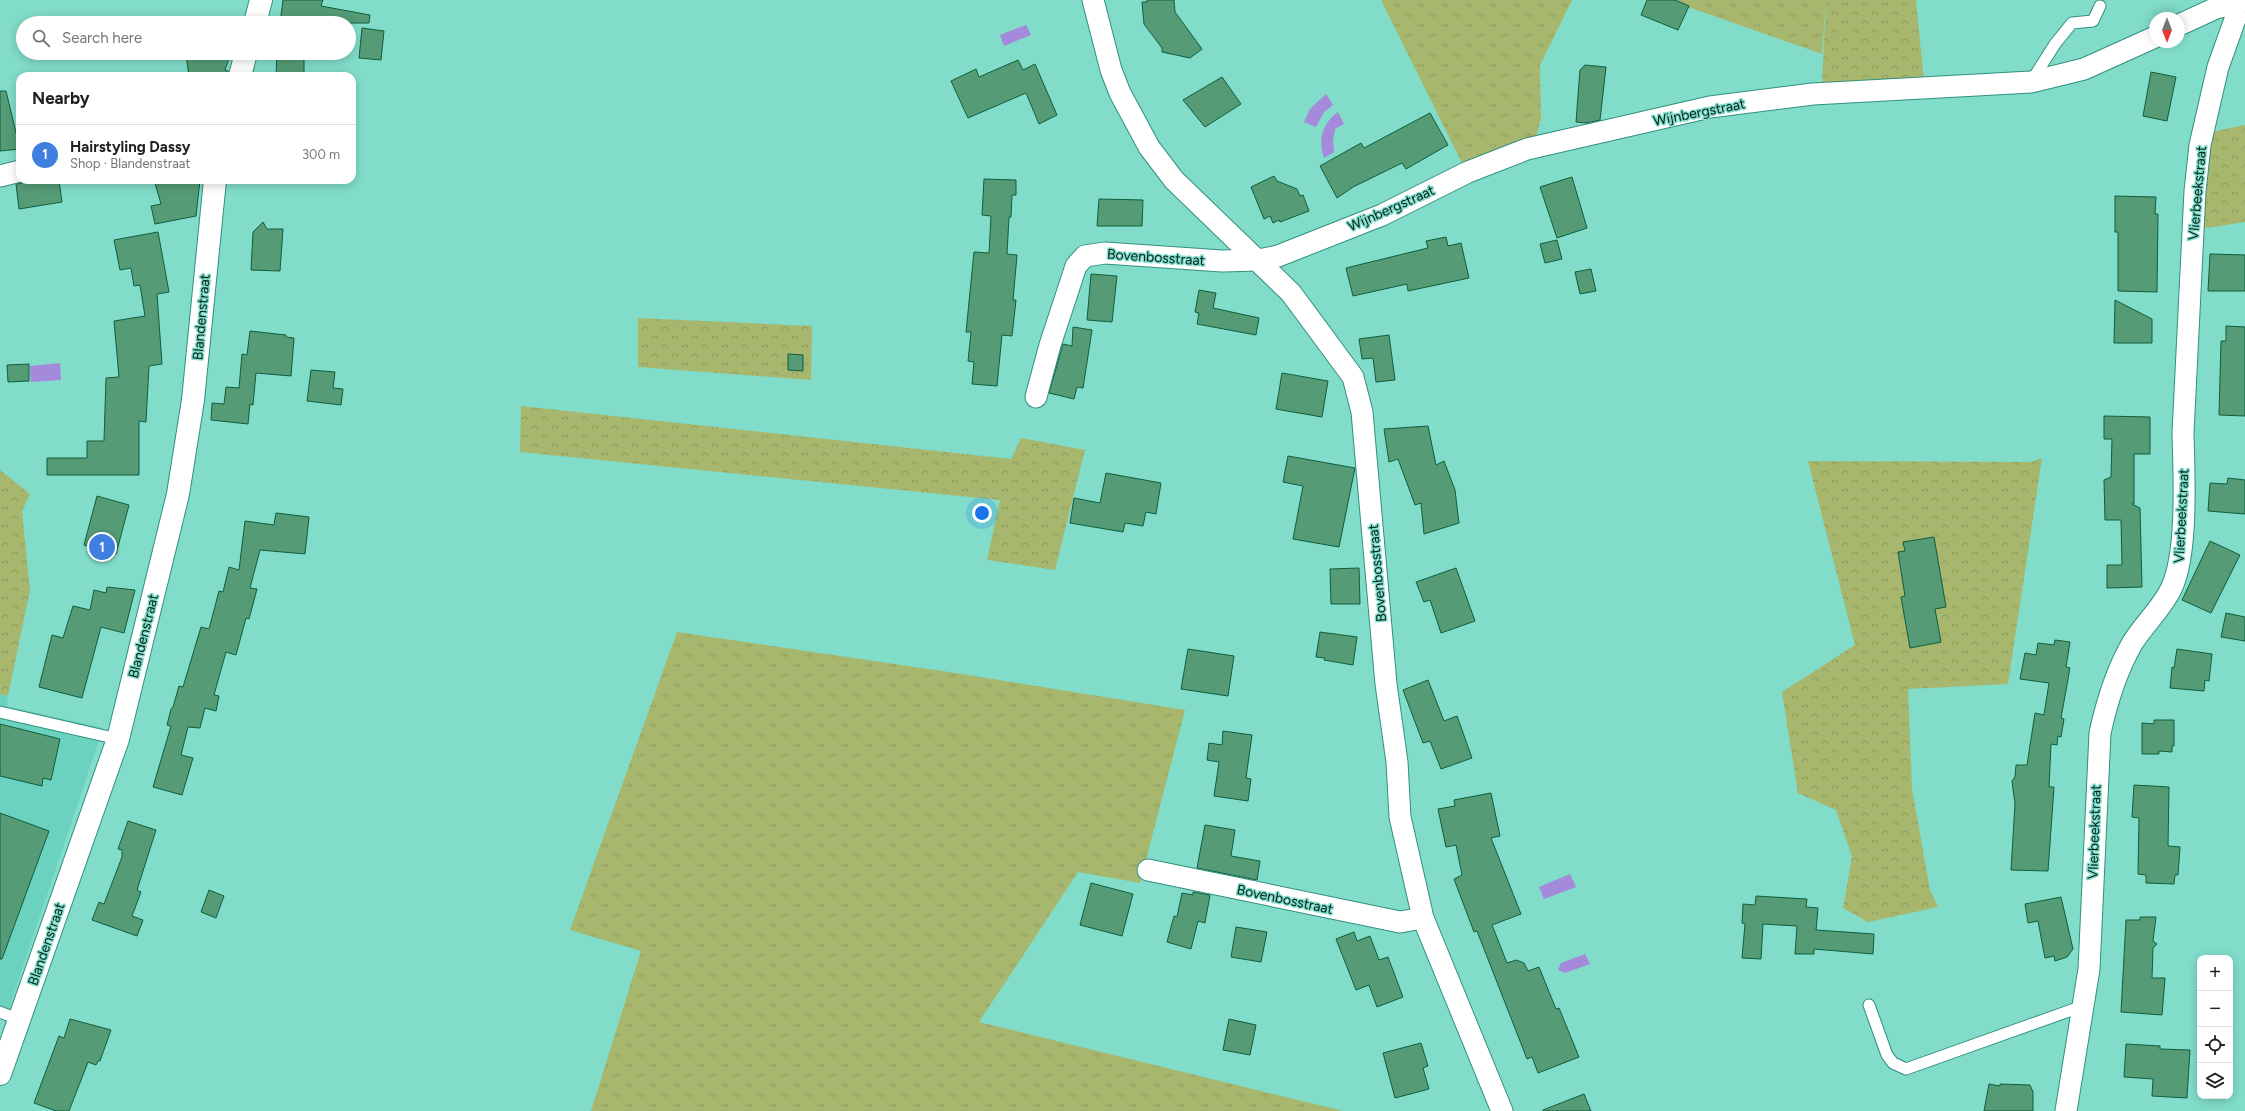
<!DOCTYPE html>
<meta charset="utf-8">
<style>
body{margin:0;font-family:Figtree,sans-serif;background:#f6f6f6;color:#202124}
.controls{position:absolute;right:12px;bottom:12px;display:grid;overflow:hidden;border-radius:8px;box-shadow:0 2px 10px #0003}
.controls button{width:36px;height:36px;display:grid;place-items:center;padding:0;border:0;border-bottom:1px solid #e0e0e0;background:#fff;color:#202124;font:20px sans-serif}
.compass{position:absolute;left:2149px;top:12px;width:36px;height:36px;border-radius:50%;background:#fff;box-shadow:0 2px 10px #0003;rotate:180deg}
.you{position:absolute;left:982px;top:513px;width:14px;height:14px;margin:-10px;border:3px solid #fff;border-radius:50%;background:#1a73e8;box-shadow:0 0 0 6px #1a73e833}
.badge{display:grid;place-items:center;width:26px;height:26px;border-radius:50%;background:#b45309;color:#fff;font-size:13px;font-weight:700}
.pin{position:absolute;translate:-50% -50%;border:2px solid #fff;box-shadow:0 1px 4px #0006}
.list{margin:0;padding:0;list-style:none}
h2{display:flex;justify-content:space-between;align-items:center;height:52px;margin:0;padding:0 16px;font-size:17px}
h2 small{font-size:13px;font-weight:400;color:#757577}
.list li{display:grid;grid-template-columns:26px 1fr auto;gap:12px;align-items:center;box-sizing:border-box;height:60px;padding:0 16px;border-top:1px solid #e0e0e0}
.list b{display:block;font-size:15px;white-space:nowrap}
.list p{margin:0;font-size:13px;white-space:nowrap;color:#757577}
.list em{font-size:13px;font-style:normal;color:#757577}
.icon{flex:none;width:22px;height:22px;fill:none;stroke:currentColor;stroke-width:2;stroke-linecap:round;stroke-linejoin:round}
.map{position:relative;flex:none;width:2245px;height:1111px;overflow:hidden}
.search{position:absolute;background:#fff;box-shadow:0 2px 10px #0003;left:16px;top:16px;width:340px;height:44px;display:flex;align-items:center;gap:10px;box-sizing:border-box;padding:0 14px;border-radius:22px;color:#757577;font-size:15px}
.panel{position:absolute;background:#fff;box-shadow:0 2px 10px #0003;left:16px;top:72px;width:340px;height:112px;border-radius:12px}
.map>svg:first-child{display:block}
</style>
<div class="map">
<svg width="2245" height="1111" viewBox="0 0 2245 1111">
<defs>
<pattern id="grass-tufts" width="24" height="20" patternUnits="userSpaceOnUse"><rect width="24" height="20" fill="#a7b76d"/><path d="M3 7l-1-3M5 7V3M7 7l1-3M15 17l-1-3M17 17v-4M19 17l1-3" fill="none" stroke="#8e9d5e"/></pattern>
<pattern id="forest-crowns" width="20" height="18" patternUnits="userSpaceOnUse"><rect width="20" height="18" fill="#a7b76d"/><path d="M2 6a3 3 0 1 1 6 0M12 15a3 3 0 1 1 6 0" fill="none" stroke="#8e9d5e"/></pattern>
</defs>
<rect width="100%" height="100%" fill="#81dcc9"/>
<path fill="#6ad2be" d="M0 694 8 696 7 706 103 728 5 1020 0 1018Z"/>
<path fill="url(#grass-tufts)" d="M1381 0H1572L1540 65 1541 118 1536 138 1463 165Z
M1668 0H1826L1822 54Z
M677 632 949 672 1185 710 1140 883 1078 872 979 1022 1343 1111H591L641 951 570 930Z"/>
<path fill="url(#forest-crowns)" d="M1826 0H1916L1924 81 1822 83Z
M2245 125V222L2200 229 2211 132Z
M638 318 812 326 811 380 638 367Z
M521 406 1011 459 1021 438 1085 450 1055 570 987 560 1000 500 520 452Z
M2042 458 2008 684 1908 689 1912 789 1930 890 1938 907 1868 922 1843 908 1852 857 1836 810 1798 793 1782 692 1855 645 1808 461 2031 462Z
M0 470 30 494 22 511 30 590 8 696 0 694Z"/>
<path fill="#a589da" d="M1026 25 1031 35 1004 46 1000 35Z
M1326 94 1333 105 1324 112 1316 127 1304 122 1310 109Z
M1338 112 1344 124 1335 129 1333 141 1334 152 1324 158C1318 140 1322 123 1338 112Z
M60 363 61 380 31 382 30 366Z
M1570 874 1576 887 1544 899 1539 887Z
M1585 954 1590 964 1565 973 1558 970 1561 963Z"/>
<path fill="#559b76" stroke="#0f5e3d" d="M283 0H323L321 6 370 15 369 23H280Z
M1147 0H1174L1175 12 1202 49 1190 58 1162 52V48L1144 24 1142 2H1147Z
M1647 0H1675L1689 6 1678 30 1641 15Z
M362 28 384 31 381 60 359 58Z
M201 53H231L225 70 228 71V76H189L186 55 198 60Z
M277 53H304V76H276Z
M1018 60 1023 70 1035 64 1057 115 1039 124 1026 93 968 118 951 81 976 69 979 77Z
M1585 65 1606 67 1600 120 1587 123 1576 122 1580 70Z
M2151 72 2176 77 2167 121 2143 116Z
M1222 77 1241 104 1205 127 1183 100Z
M0 91H6L20 149 0 151Z
M1430 113 1448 145 1406 169 1402 163 1353 187 1337 198 1320 166 1361 143 1364 148Z
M1274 176 1277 181 1297 189 1300 196 1303 195 1309 211 1280 222 1279 220 1273 223 1270 216 1264 219 1251 187Z
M1572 177 1587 228 1557 238 1540 187Z
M984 179 1016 180V195H1012L1011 217H1009L1007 254 1017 255 1013 300H1016L1012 336 1002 335 997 386 972 384 974 362 968 361 971 332H966L974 252 989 253 991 216 982 215Z
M37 180H59L62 202 19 209 16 184Z
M154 180H200L196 216 155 224 151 206 161 204Z
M2115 196 2156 197 2155 214H2158L2157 292 2118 291V232H2115Z
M1099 199 1143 200 1142 226H1097Z
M263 222 267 229H283L280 271 251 270 253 232Z
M158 232 169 292 157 294 162 364 149 366 146 422 139 421V475H47V458H87V441H104L106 378 119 377 114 321 145 316 140 285 134 286 131 268 120 270 114 240Z
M1446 237 1448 246 1461 243 1469 278 1408 291 1407 284 1353 296 1346 268 1428 248 1426 241Z
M1557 240 1562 259 1545 263 1540 244Z
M2210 254 2245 255V291H2208Z
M1591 269 1596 291 1580 294 1575 272Z
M1091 274 1117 276 1112 322 1087 320Z
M1199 290 1216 293 1213 308 1259 318 1256 335 1197 324 1199 313 1195 312Z
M2115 300 2152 319V343H2114Z
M2226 326 2245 327V416L2219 415 2221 341H2226Z
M1073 327 1092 330 1083 388 1077 387 1074 399 1049 393 1063 344 1072 346Z
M250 331 286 335V337L294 338 291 376 256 373 253 405 250 404 248 424 211 420 212 403 224 404 226 387 239 388 242 354 247 355Z
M1389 335 1395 380 1376 382 1373 358 1362 359 1359 339Z
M788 354 803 355V371L788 370Z
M29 364V381L8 382 7 365Z
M311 370 335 372 333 388 343 389 341 405 307 401Z
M1282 373 1328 381 1322 417 1276 409Z
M2104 416 2150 417V454H2134V504H2132L2140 508 2142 587 2107 588V565H2122L2121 520H2105L2104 480 2111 477 2112 439H2104Z
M1428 426 1436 465 1444 461 1455 490 1459 523 1424 534 1421 503 1415 505 1398 459 1389 462 1384 429Z
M1288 456 1355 468 1339 547 1293 539 1303 486 1283 482Z
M1106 473 1161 483 1156 514 1146 512 1143 526 1125 523 1123 532 1070 523 1074 498 1100 503Z
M2228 478 2245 480V514L2208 511 2210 483 2227 484Z
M97 496 129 505 116 554 84 545Z
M276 513 309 517 305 554 260 550 250 588 257 589 249 619 246 618 236 655 226 652 214 695 219 696 216 711 205 708 200 728 188 727 181 755 193 758 182 795 153 787 171 726 167 725 171 709 173 707 179 686 183 687 201 627 209 629 219 591 223 592 229 567 239 570 245 521 274 525Z
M1934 537 1946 607 1935 609 1941 642 1910 648 1901 597 1905 596 1898 552 1905 551 1903 542Z
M2210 541 2240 555 2211 613 2182 600Z
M1359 568 1360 604H1331L1330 569Z
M1456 568 1475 621 1441 633 1430 600 1424 602 1416 582Z
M107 587 135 590 124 633 101 627 82 698 39 687 52 635 63 638 73 606 90 610 94 590 106 593Z
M2226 613 2245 617V641L2221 637Z
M1320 632 1357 637 1353 665 1324 660 1325 658 1316 657Z
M2055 640 2070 642 2066 667 2070 668 2061 718 2064 719 2061 737 2058 736 2057 745 2051 744 2049 787H2054L2048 871 2011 870 2015 804 2012 781 2015 777 2016 765H2027L2035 713 2044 715 2049 683 2020 679 2025 653 2036 655 2038 643 2054 645Z
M1188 649 1234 656 1228 696 1181 689Z
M2177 649 2212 654 2209 681 2205 680 2204 691 2170 688 2172 667 2174 668Z
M1428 680 1444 721 1457 716 1472 758 1441 769 1430 741 1423 743 1403 690Z
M2154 720H2174V746H2172V752L2159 751V754H2142V723L2154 724Z
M0 724 60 739 51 780 43 778 42 786 0 776Z
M1223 731 1252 735 1246 778 1251 779 1248 801 1214 796 1219 762 1207 760 1209 743 1222 745Z
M2134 785 2169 787 2168 846 2180 847 2178 875H2175L2174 884 2146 883V875L2138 874 2139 818 2132 817Z
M1491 793 1500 836 1491 838 1521 914 1492 925 1507 963 1516 960 1524 963 1528 971 1539 967 1556 1009 1559 1008 1579 1057 1538 1073 1532 1057 1527 1059 1477 931 1474 932 1454 879 1462 875 1456 845 1446 847 1438 809 1455 806 1454 800Z
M0 813 49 831 2 959H0Z
M128 821 156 830 137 890 141 892 132 916 143 920 137 936 92 920 99 902 104 904 122 857V850L118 849Z
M1205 825 1235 830 1231 856 1260 861 1257 880 1197 868Z
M1091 883 1133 894 1122 936 1080 925Z
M209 890 224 896 216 918 201 912Z
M1193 892 1210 895 1205 923 1198 921 1191 949 1167 942 1174 916 1177 917 1182 893 1193 895Z
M1756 896 1807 899 1806 907 1818 908 1816 930 1874 934 1873 954 1814 949V954H1795L1797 926 1763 924 1761 959 1742 958 1745 924 1742 923 1743 904 1755 905Z
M2061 897 2073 949 2067 957 2055 961 2054 956 2045 958 2038 921 2028 923 2025 904Z
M2140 917H2156L2153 941 2157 944 2153 948 2152 978H2165L2162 1015 2121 1012 2126 920H2140Z
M1236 927 1267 932 1261 962 1231 957Z
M1354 932 1357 941 1370 936 1379 960 1388 957 1403 997 1377 1007 1369 985 1356 990 1336 939Z
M70 1019 111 1030 100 1061H98L96 1065 88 1062 69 1111H56L34 1103 59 1036 64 1038Z
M1229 1019 1256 1025 1250 1055 1223 1050Z
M1421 1043 1428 1066 1423 1068 1429 1089 1395 1098 1383 1053Z
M2126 1044 2160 1046V1049L2190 1050 2187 1098 2152 1096 2153 1079 2124 1077Z
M1989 1084 2000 1086V1084L2030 1085 2033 1092V1111H1984Z
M1584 1094 1591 1111H1543V1110Z"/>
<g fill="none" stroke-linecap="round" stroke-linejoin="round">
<g stroke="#31907f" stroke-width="13">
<path id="lane" d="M2031 82 2055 44 2072 23 2093 21 2100 6
M0 712 118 739
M1869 1005 1887 1055 1893 1063 1906 1069 2083 1006
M0 1012 20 1020"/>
</g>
<g stroke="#31907f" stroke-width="23">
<path id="street" d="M1093 0 1111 70 1120 93 1149 147 1174 180 1291 293 1353 377 1362 412 1386 684 1397 762 1400 817 1423 918 1502 1111
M2179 25 2216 8 2241 2
M0 176 20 171
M1036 397 1050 345 1076 266 1085 256 1105 253 1222 261 1259 260 1278 256 1382 215 1468 172 1527 149 1710 107 1813 94 2031 82 2084 69 2155 37
M1148 870 1400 922 1423 918
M2066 1111 2089 969 2100 733C2107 701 2116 671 2133 642 2145 623 2163 607 2172 587 2188 551 2184 474 2183 433L2195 191 2200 145 2218 67 2242 0"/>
</g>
<g stroke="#31907f" stroke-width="24">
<path id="secondary" d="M255 23 261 0
M240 76 246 53
M0 1074 118 739 178 494 193 400 215 180"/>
</g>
<use href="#lane" stroke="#fff" stroke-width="11"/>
<use href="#street" stroke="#fff" stroke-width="21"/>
<use href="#secondary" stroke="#fff" stroke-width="22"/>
</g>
<g text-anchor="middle" stroke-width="3" stroke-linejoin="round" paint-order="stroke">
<g font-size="14" fill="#04211c" stroke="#81dcc9">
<text transform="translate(1699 112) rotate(-11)" y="5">Wijnbergstraat</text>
<text transform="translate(2197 193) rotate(-85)" y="5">Vlierbeekstraat</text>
<text transform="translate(1391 208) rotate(-24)" y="5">Wijnbergstraat</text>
<text transform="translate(1156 257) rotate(4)" y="5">Bovenbosstraat</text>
<text transform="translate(201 317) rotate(-85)" y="5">Blandenstraat</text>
<text transform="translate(2181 516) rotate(-87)" y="5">Vlierbeekstraat</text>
<text transform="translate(1377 573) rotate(-95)" y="5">Bovenbosstraat</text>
<text transform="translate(143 636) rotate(-76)" y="5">Blandenstraat</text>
<text transform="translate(2094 832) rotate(-88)" y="5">Vlierbeekstraat</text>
<text transform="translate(1285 899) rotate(12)" y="5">Bovenbosstraat</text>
<text transform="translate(46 944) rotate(-71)" y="5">Blandenstraat</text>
</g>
</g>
</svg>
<div class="controls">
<button>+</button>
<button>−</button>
<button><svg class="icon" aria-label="locate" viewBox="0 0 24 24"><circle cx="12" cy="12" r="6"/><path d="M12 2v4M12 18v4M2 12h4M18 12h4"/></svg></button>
<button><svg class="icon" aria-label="layers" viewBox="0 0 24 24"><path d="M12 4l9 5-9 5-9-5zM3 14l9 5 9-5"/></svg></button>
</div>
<svg class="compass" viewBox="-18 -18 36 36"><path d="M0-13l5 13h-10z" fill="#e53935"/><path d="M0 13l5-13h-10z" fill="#757577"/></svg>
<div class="you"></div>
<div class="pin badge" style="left:102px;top:547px;background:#3f7fe0">1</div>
<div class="search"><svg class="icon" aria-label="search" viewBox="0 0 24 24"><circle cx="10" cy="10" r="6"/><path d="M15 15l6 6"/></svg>Search here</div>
<section class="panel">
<h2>Nearby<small></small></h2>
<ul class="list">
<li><span class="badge" style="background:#3f7fe0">1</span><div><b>Hairstyling Dassy</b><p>Shop · Blandenstraat</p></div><em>300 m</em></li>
</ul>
</section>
</div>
